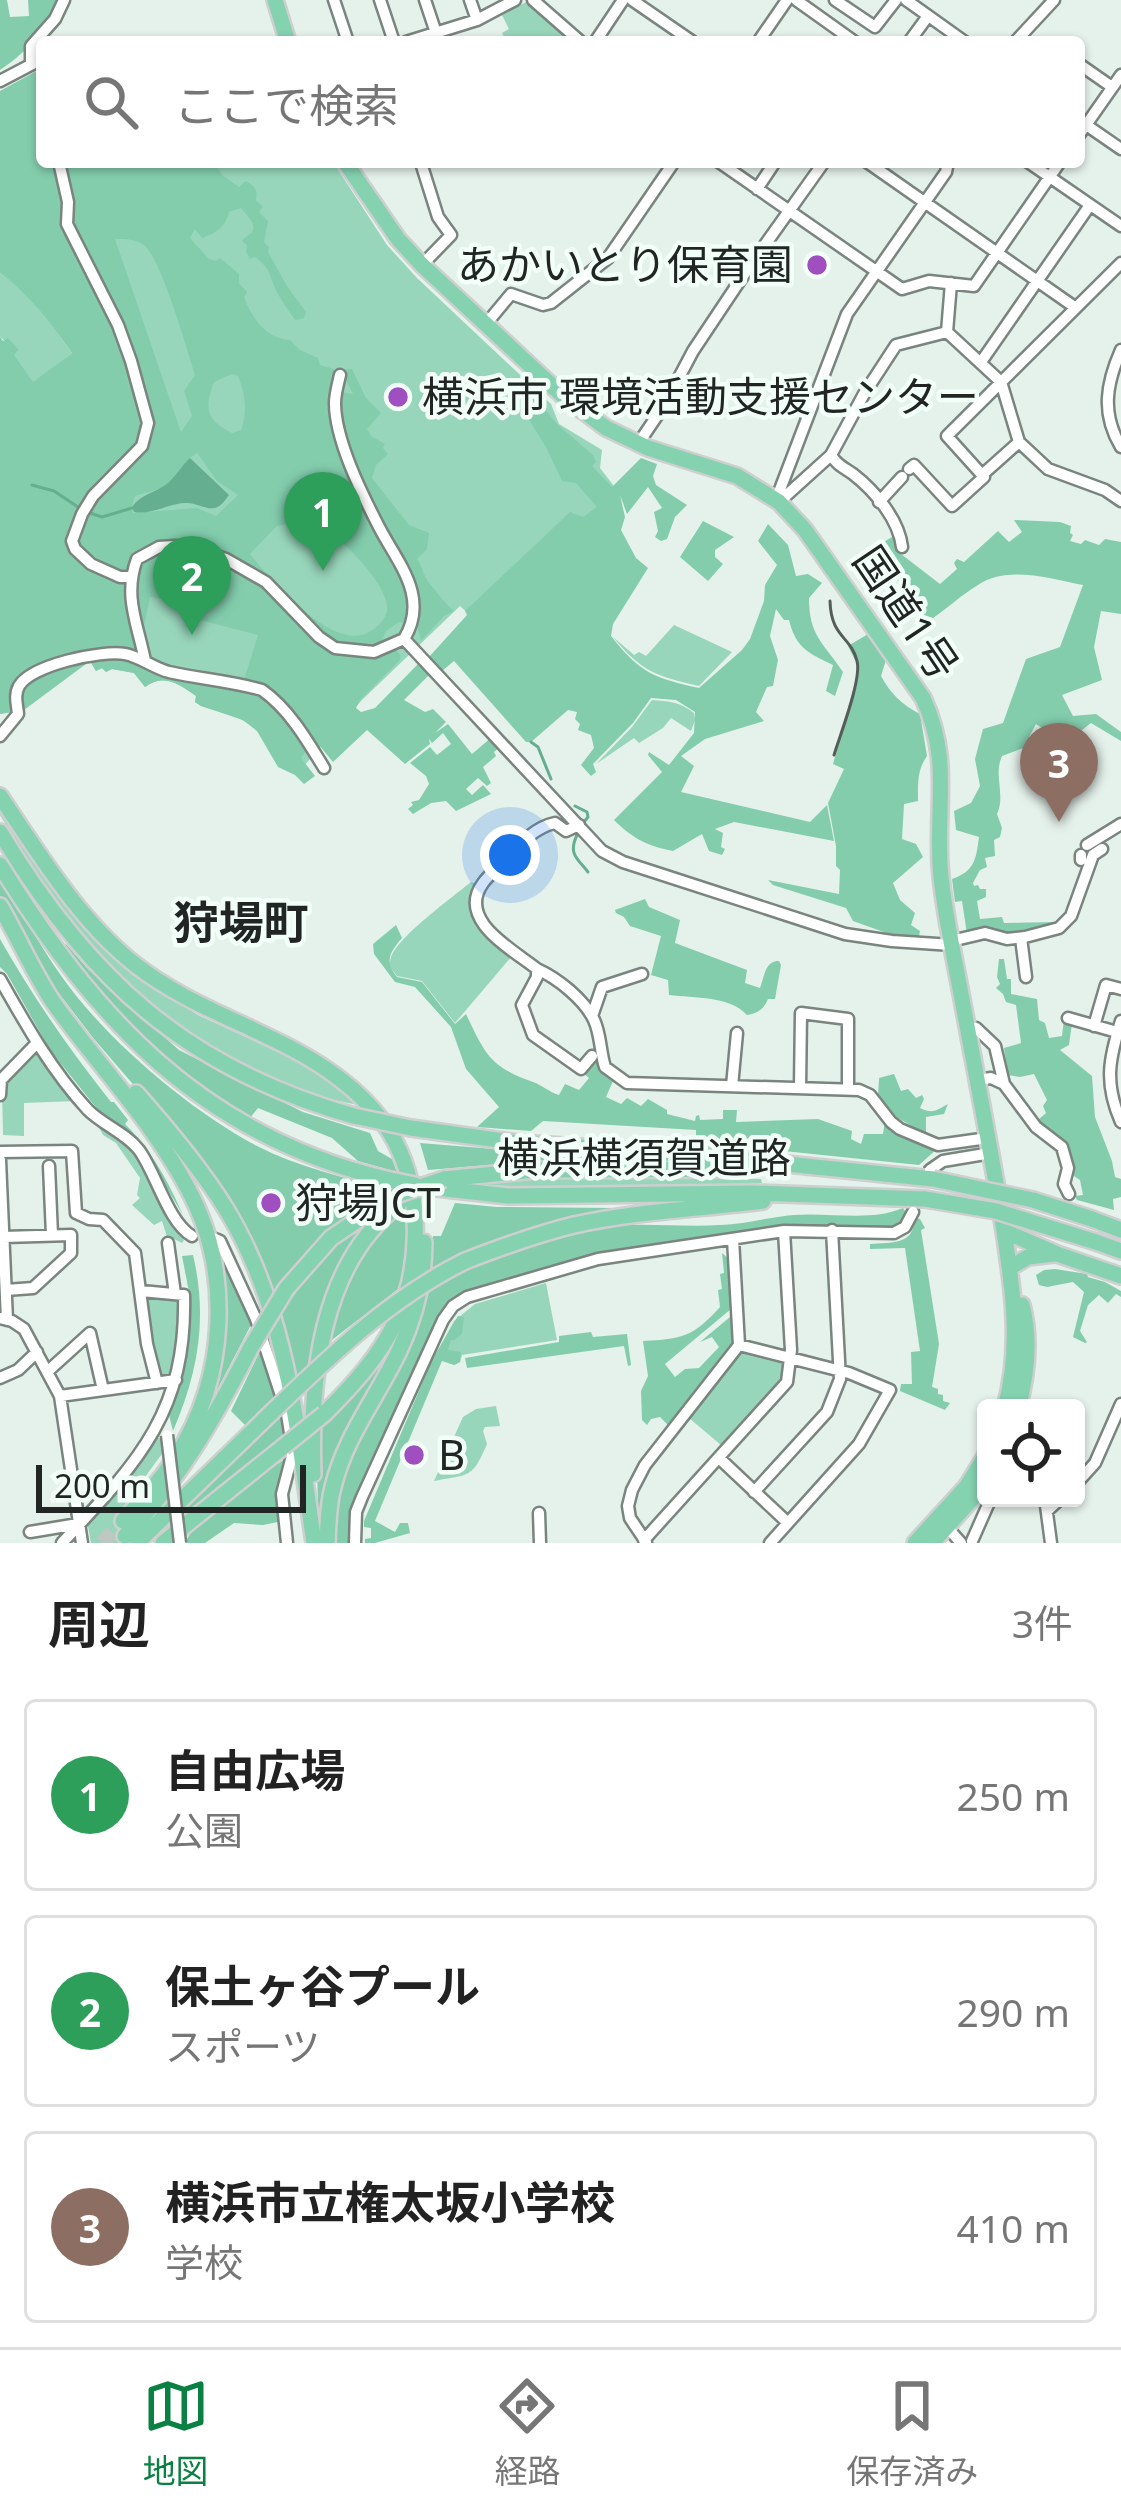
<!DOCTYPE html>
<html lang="ja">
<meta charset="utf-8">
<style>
body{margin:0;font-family:"Noto Sans","Noto Sans JP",sans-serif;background:#f2f2f2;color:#222}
.controls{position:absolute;right:36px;bottom:36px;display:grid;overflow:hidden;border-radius:12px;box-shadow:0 3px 9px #0004}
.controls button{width:108px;height:108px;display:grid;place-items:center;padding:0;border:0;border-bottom:3px solid #e0e0e0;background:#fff;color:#222;font:60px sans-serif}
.scale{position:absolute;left:36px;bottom:30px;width:270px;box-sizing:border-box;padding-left:12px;border:6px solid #212523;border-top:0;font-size:33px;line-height:42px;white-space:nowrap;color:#212523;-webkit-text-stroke:9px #f2fff8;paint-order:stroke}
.you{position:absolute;left:510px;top:855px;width:42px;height:42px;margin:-30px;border:9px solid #fff;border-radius:50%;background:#1a73e8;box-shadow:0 0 0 18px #1a73e833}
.badge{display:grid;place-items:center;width:78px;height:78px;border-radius:50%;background:#0b8043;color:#fff;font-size:39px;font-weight:700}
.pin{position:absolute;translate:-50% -99px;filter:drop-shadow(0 3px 6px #0008)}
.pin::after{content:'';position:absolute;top:63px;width:42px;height:36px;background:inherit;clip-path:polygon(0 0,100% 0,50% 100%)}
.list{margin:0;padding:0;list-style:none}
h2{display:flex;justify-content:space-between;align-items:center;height:156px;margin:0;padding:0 48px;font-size:51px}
h2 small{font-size:39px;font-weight:400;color:#767676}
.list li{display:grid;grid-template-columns:78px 1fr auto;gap:36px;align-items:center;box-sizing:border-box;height:192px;margin:0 24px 24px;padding:0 24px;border:3px solid #e0e0e0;border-radius:12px}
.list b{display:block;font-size:45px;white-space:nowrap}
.list p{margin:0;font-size:39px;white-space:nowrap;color:#767676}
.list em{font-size:39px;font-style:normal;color:#767676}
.icon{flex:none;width:66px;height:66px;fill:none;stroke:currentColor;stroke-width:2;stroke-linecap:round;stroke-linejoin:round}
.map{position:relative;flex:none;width:1121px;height:1543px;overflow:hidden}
.search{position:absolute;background:#fff;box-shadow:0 3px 9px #0004;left:36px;right:36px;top:36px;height:132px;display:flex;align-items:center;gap:30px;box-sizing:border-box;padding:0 42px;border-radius:12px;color:#767676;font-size:45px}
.sheet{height:804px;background:#fff}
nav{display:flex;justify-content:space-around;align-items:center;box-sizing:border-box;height:168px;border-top:3px solid #e0e0e0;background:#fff;font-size:33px;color:#767676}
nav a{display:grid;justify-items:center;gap:6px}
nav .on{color:#0b8043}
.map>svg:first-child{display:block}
</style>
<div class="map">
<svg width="1121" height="1543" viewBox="0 0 1121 1543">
<rect width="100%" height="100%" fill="#e5f1eb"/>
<path fill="#98d6bb" d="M526 2 530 3 576 42H506L502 33 509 29 502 15Z
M42 162H333L387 245 417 278 551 404 559 424 602 450 600 468 617 490 474 619 460 606 362 700 296 775C266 761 275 751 257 731 243 716 219 712 201 706L195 702 196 696C179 684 164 673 145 687L134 673 112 669 106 672 102 668 96 671 90 661 22 704 24 710 0 714 136 433Z
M0 273C29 293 51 324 72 353L33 383 13 355 18 351 0 337Z
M674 625 732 652 699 686C656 676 642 672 613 637L634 655 639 652 646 656Z
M652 700C669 701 680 702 694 713L695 720 691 731 671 718 663 728 639 743 634 738 596 764 632 727Z
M0 805 81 921 141 979 198 1015 319 1071 358 1105 301 1093 220 1054 152 1005 105 964 75 929 37 876 0 815Z
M471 882 474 883C465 926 482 931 512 956L455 1023 422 981 397 976C392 969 388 968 391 958 396 938 453 897 471 882Z
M37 1048 77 1101 24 1103V1136L3 1135 2 1089Z
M98 1126 135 1153 173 1228 184 1240 182 1243 174 1239 168 1240 162 1221 154 1225 132 1205 140 1198 137 1195 140 1178 116 1143 103 1135Z
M631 1176 761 1179 762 1183 618 1189 481 1187 479 1182 547 1177Z
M546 1283 557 1340 462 1355 460 1362 454 1365 435 1356 454 1321 475 1304Z
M152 1296 181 1298 182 1327 173 1376 157 1373 144 1303Z
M741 1352 784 1362 786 1365 782 1382 721 1445 689 1418Z
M496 1406 500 1426 485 1427 483 1431 487 1444C472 1479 470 1474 434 1481L463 1417 476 1409Z
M156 1437 162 1439 164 1451 118 1514 124 1543H91L87 1521 137 1466Z"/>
<path fill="#83cdad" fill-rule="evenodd" d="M0 0H7L10 17 29 16 28 0H62C49 28 26 53 0 70Z
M42 68V162H214L222 175 239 187 246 181C255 186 258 190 256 200L263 207 259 212 268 221 264 242 269 247 268 252 287 286 306 312 304 318 295 320C289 311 282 302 277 292 268 274 272 270 255 257L250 259 246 252 247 245 242 241C244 237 248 236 251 233 259 225 245 214 241 208L229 212C226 226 216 234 202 238L195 229 190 238 209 259 216 261 220 258 239 274V283L247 292 244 297C252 318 266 339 290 340L300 350 318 358 320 365 334 369 331 390 353 394 341 370 352 369 366 398 381 413 367 429 371 436 385 444 383 448 388 454 376 465 372 478 409 525 429 533 427 549 417 559C421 564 422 570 425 576 427 581 448 607 454 611L444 616 421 641 417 625 399 622 386 631 382 641 393 645 401 656 399 661 360 700 356 708 361 712 375 708 418 664 429 675 404 700 425 712 433 709 446 722 435 733 448 724 472 754 492 737 501 746 494 752 496 756 483 767 491 783 487 786 478 778 466 789 472 795 483 785 491 794 456 811 446 801 431 803 413 814 408 809 413 805 411 802 419 800 429 784 426 776 410 763 430 747 437 755 451 744 443 733 432 743 429 739 430 744 405 764 367 730 333 762 315 740 301 758 315 776 304 784 295 775 278 767 257 731 243 720 201 706 195 702 196 696C179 684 164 673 145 687L134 673 112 669 106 672 102 668 96 671 90 661 24 710 0 714V337L3 341 8 338 19 350 14 355 33 382 72 353C51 324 29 294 0 273V91ZM115 239C126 239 135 239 144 245 161 258 187 350 195 375L184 391 192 416 181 432ZM232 374 238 376C245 393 248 412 241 430L232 433C206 420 204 409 214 382ZM197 453 217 481 238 495 216 516 197 508 133 513 131 509 135 496C147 492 167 489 177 479 187 468 182 462 197 453ZM299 522C306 523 312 524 318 526 339 534 392 588 387 611 385 620 377 628 369 632 333 653 270 579 250 554L277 526ZM150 597 202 606 200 620 258 635 244 680 164 669 138 655Z
M535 397 558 425 593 455 596 462 592 466 612 487 641 458 657 464 653 476 656 485 687 505 675 517 667 539 661 541 655 537 658 531 654 512 662 508 648 487 627 514 620 495 625 517 621 530 636 558 648 568 613 624 611 636C640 673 654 678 699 688L742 650 750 639 764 601 765 585 777 565 758 541 768 524 788 545 796 576 808 574 822 583 809 598C809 636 823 642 843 672L835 696 826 691 833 665C808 653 796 648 789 620H784L776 609 770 636 778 660 773 686 767 687 756 712 764 721 705 739 681 756 694 766 681 792 810 822 827 805 834 841 734 822 715 829 723 833 721 847 725 849 722 855 709 851 702 834 673 851C648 846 633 839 614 820L662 772 648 755 649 752 669 765 694 733 695 712 676 700 651 698 633 723 593 764 596 772 591 776 581 765 594 748 591 735 578 730 580 724 575 719 577 712 568 710 531 742H526L454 661 442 671 429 657 467 615 465 611 570 512 583 517 597 507 576 483 562 481 546 447 521 407Z
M1014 520 1060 522 1071 526 1070 533 1073 535 1070 541 1081 544 1085 540 1099 545 1105 539 1121 542V614L1101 611 1094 647 1102 680 1062 695 1073 716 1096 714 1121 732V741L1091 723 1082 730C1069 725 1056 720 1045 730L1036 724 1029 737 1036 743 1002 756C993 775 1006 795 997 814L1002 828 1000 837 994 840 995 856 985 858 987 867 980 870 973 883 974 886 978 885 980 889H986V897L977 901 980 919 1002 917 1004 923 1058 922 1004 936 967 934 962 901 955 902 952 879C975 871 976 859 979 837L956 830 954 811 971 803 980 786 975 759 983 729 1003 723 1026 659 1060 647 1083 585C1050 579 1008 565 978 585 961 595 947 609 930 620L921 618 917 612 920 608 890 571 880 577 878 575 886 565 875 555 869 560 862 555 897 534 901 554 940 584 957 569 954 563 957 559 964 562 998 531 1009 542 1022 532Z
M703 521 734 537 715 550V557L723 564 708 581 680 557Z
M868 634 886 660 881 676C891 694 901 704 920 714L927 756C917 770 918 784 918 801L904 804 902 839 916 844 923 857 893 883 900 900 915 913 911 925 920 931 919 936 892 935 853 921 846 908 773 885 768 880 839 894 840 870 836 866V846L828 803 844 769 833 764 859 668 848 646Z
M0 877C24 915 46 958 74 993 119 1050 193 1112 257 1146 298 1167 344 1177 388 1190 334 1223 308 1245 271 1297L194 1155 94 1039 57 991 0 896Z
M645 899 649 907 680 920 675 943 747 970 745 983 760 988C765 975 765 961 779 961L781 965 775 999H768C764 1009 758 1013 747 1015 730 996 694 998 669 995L668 980 651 975 661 936 630 926 624 917 616 913 615 910Z
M396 925 402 938C390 952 384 961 397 977L422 982 455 1024 466 1014C485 1054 490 1067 533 1082 542 1085 549 1092 559 1095L565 1084 579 1090 589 1078 582 1072 597 1055 601 1067 613 1081 606 1097 621 1104 627 1098 641 1106 648 1099 667 1110V1114L695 1121 696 1116 699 1115 700 1120 723 1119V1110H737L736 1122 818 1119 852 1131 851 1139 861 1144 864 1134H883L885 1120 937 1149 919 1165 696 1142V1130L543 1121 531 1131 477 1127 499 1107 466 1069 451 1027 415 987 395 982 374 954 373 944Z
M0 939C33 997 69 1049 111 1102H114L128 1120 125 1124C152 1151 168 1181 183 1215L141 1145 111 1124 98 1110 50 1050 7 974 0 967Z
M66 944 88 969 179 1050 303 1112 370 1133 378 1151 392 1159 397 1172 358 1161 332 1138 258 1108 249 1119C214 1098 179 1075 149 1047 117 1018 90 981 63 947Z
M999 959H1004L1007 979H1011V994L1037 999 1039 1020 1045 1023 1049 1038 1062 1036 1064 1019 1072 1023 1069 1045 1060 1050 1092 1076 1095 1117 1112 1161 1115 1177 1121 1179V1197L1113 1199 1114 1210 1077 1200 1075 1196 1083 1195 1080 1180 1071 1174 1069 1148 1038 1120 1046 1113 1043 1106 1047 1100 1034 1074 1020 1077 1008 1075 1004 1048 1021 1043 1016 1005 1006 1002 1003 994 996 988 1000 984 997 977Z
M894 1074 901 1091 908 1089 916 1098 922 1095 924 1099 920 1108C934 1115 938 1109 948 1104L944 1114 926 1117V1134L889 1113 878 1098 879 1078Z
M420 1143 622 1159 623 1162H524L428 1170Z
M455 1203 497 1207 615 1208 532 1227 483 1244 429 1269 433 1236H441Z
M903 1208 907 1214 903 1224 894 1228H784L582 1258 469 1290 452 1301 440 1318 352 1510 348 1531 349 1543H335L337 1505 347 1461 414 1341 428 1291C489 1257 558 1228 628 1225 659 1224 690 1227 721 1225 745 1224 769 1217 794 1215 830 1212 870 1222 903 1208Z
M406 1210 408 1249 402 1286 328 1343C340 1289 359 1243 406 1210Z
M914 1218 920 1219 925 1228 921 1230 939 1344 932 1387 938 1389V1394L943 1395V1401L950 1403 945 1410 900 1391 901 1384H912L911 1352 920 1351 905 1248 870 1249V1244C892 1242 915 1245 914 1218Z
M358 1227 362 1231C329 1281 323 1301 316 1359L294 1378 278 1317 322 1257Z
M218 1247 252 1323 202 1419Z
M722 1253 729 1259 731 1309 665 1364 675 1377 685 1369 699 1368 719 1347 712 1337 700 1342 730 1317 733 1319 735 1343 671 1428 660 1417 651 1419 647 1425 642 1420 641 1391 648 1376 643 1341C682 1339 693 1337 720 1307L718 1290 722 1289 720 1274 724 1273Z
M193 1255C208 1318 198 1373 173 1431L169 1415 183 1373 190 1335V1297L182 1256Z
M1055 1269 1087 1274 1088 1277 1105 1282 1121 1291V1297L1116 1294 1108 1303 1099 1295 1088 1305 1080 1331 1087 1342 1085 1343 1073 1337 1084 1292 1073 1282 1047 1287 1039 1285 1036 1275 1044 1270Z
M458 1316 464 1317 462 1334 455 1340H451L448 1350 461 1352 460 1362 454 1365 442 1361 375 1521 395 1532 400 1523H408L410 1533 375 1543H365V1539L371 1538V1528L364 1527V1521L432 1360Z
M591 1332 593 1337 627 1334 631 1365 628 1366 624 1346 467 1368 465 1358 559 1342V1336Z
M400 1334 388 1361 350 1427 319 1543 316 1430 358 1392Z
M260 1351 277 1395 246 1426 231 1411Z
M281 1415 285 1435 182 1517 183 1511Z
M288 1457 277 1499 278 1522 263 1525 234 1523 205 1543H185C198 1513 260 1476 288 1457Z"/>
<path fill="#65af90" d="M190 458 229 495C225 500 222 506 215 508 206 510 195 502 185 503 167 504 152 515 134 512L132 507C142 493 156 493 168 483 177 475 182 465 190 458Z"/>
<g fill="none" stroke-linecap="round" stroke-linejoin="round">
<path stroke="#65af90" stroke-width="3" d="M32 485 54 491 78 507
M87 512 102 517 132 508
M531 742 538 747 551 779
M575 806 587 812 588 817 584 822
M577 835C568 854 577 858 588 872"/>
<path stroke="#bec8c3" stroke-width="15" stroke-dasharray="15 8" stroke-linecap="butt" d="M102 1543 123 1521"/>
<g stroke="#7a857f" stroke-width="15">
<path id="minor" d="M334 0 348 42
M380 0 394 42
M425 0 436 33
M470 0 477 20
M533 0 581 42
M632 0 693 42
M796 0 855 42
M835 0 875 27 896 0
M906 0 965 42
M406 42 477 20 515 0
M595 42 623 0
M758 42 787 0
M909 42 928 16
M1015 42 1054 0
M31 63V46L55 19 64 0
M1079 64 1112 87
M0 81 42 59
M1079 120 1121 149
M1079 135 1121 75
M59 162 68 202 67 224 118 325 131 361 148 423 142 446 93 496 82 514 72 541 75 549 91 564 120 577H130
M719 162 902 289 929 281 974 286 1060 162
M867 162 1076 308
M1028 162 1121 226
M422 166 438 217 451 235 422 265
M757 189 775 162
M486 324 511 294 543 305 551 303 608 258 674 162
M947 332 951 283
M1121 350C1106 384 1101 414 1121 447
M981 362 1090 205
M638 444 665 404 693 351 747 270 824 162
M831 455C837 465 843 467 853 474 875 491 899 520 902 547
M909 469 914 465 952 506 984 477 947 436 1121 263
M982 475 1019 442
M776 500 847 314 946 172 948 162
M779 502 831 455 864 394 896 345 947 332 1001 382 1019 442 1048 469 1105 490 1121 501
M879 502 902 477
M404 639 602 851 623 862 845 934 892 941 952 945
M145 661C138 625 123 596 137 559L159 547 175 546 191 547 226 559 266 582 319 637 335 648 374 652 404 639C430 597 397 562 379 527 362 494 335 440 335 403 335 394 338 384 340 375
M0 736 18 714C17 704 14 695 19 686 31 665 101 650 125 654 141 657 153 668 169 672 200 679 231 681 262 690 289 709 307 740 324 768
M579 825 566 831 555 823C534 827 517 847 503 862 496 869 488 876 483 883 456 920 512 949 537 969V977L522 1005 533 1035 581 1069 592 1056
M1087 845 1121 824
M1081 860V855
M1021 938 1026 977
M951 941 985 933 1007 939 1025 937 1059 928 1071 916 1093 855 1102 849
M537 969C557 978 584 999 594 1020 601 1035 600 1052 605 1067L627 1083 859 1090 870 1095 891 1122 900 1129 938 1145 988 1138
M0 979C26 1025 52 1071 88 1110 103 1125 126 1133 139 1150 156 1173 168 1222 192 1236
M592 1016 602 987 642 974
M1068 1018 1117 1032
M1121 1021C1109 1059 1104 1083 1121 1122
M1094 1026 1106 985 1121 989
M968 1029 976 1028 995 1046 1004 1084
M978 1080 991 1078 1004 1084 1036 1127 1062 1147 1068 1168 1064 1184 1069 1194
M732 1086 737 1033
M800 1088 801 1013 848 1019V1088
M0 1095 1 1080 37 1043
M0 1152 72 1151 76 1213 89 1219 103 1220 135 1253 147 1344 157 1383
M0 1160 7 1320
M49 1166 52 1235
M930 1170 943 1161 991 1153
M4 1237 71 1235V1253L33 1288 6 1290
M210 1237 220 1241 256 1319 287 1414 293 1452 282 1494 287 1543
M168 1243 175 1294
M0 1318 12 1321 24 1329 60 1396 82 1543
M739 1345 849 1373 890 1390 859 1444 770 1543
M47 1372 90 1333 103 1390
M0 1378 18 1370 37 1352
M60 1396 176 1380
M719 1458 788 1523
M1076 1484 1095 1463 1121 1404
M754 1492 827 1412 840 1379 832 1230
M1045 1498 1051 1543
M1047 1511 1061 1498
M539 1513 540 1543
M947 1527 961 1543
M30 1532 78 1524
M644 1540 787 1382 791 1350 784 1231
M972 1541 991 1498
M646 1542 630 1518 628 1506 632 1490 645 1465 739 1345 733 1239
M62 1543C137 1463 187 1413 184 1295L141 1291
M355 1543 356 1512 362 1497 443 1320 453 1306 467 1297 598 1259 784 1231 894 1233 905 1227 913 1212"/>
</g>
<g stroke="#cecfcf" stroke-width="20">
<path id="highway" d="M275 0 288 42
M345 162 398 239 422 265 563 396 606 428 648 448 737 476 779 502 805 530 923 698C953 762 934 812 941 877 945 916 954 956 961 994 974 1063 987 1131 999 1200 1010 1270 1024 1339 1005 1408
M0 796C40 855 80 922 137 966 195 1011 268 1029 329 1071 358 1091 386 1119 400 1152 422 1202 420 1272 396 1321 379 1357 352 1386 324 1414
M0 832C88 979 187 1069 354 1116
M0 865C96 1020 202 1135 386 1179
M0 906C18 937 33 972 53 1002 97 1064 151 1119 187 1187 233 1271 227 1377 176 1457 161 1480 142 1501 123 1521
M136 1093C168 1129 200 1167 226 1209 287 1309 297 1429 314 1543
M411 1128 519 1143 709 1156 933 1179
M444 1179 535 1170 752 1169
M419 1186 508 1196 752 1193 925 1199
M1092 1219 1121 1230
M1004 1231 1057 1254 1121 1276
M1096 1242 1121 1251
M465 1261C501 1247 537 1234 574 1225 636 1211 700 1209 763 1201
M1011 1267 1028 1257 1054 1254
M286 1289 331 1238 393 1196
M1018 1408C1027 1375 1031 1339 1022 1305
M313 1474C310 1381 319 1265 399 1204
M125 1536C179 1481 216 1415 251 1347
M137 1543 270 1414
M163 1543 283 1447
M327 1543C328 1524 328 1505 333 1487 345 1437 377 1397 399 1351 415 1317 424 1280 424 1242
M915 1543 967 1486 986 1455
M932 1543 972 1499 986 1478"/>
</g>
<use href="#minor" stroke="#fff" stroke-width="10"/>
<use href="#highway" stroke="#85d2b1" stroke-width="15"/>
<path stroke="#565d59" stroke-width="3" d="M830 601C831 638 851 636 857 661 862 679 840 735 834 755"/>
<g stroke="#7a857f" stroke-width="15" stroke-linecap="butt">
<path id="minor-bridge" d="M167 1435 180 1543"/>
</g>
<g stroke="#cecfcf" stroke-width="20" stroke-linecap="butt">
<path id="highway-bridge" d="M354 1116 411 1128
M386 1179 415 1185
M933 1179 1033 1200 1092 1219
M393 1196 444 1179
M925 1199 996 1211 1096 1242
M251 1347 286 1289
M270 1414C331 1355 389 1299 465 1261
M283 1447 324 1414"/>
</g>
<use href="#minor-bridge" stroke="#fff" stroke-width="10"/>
<use href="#highway-bridge" stroke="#85d2b1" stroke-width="15"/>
</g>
<g fill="#9f4fbf" stroke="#f2fff8" stroke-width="4.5">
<circle cx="817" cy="265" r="12"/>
<circle cx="398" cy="397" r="12"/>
<circle cx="271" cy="1203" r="12"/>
<circle cx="414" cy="1455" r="12"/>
</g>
<g text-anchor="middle" stroke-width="9" stroke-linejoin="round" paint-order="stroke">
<g font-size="42" fill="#212523" stroke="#f2fff8" text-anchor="start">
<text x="793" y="280" text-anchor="end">あかいとり保育園</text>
<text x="422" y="412">横浜市 環境活動支援センター</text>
<text x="295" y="1218">狩場JCT</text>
<text x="438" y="1470">B</text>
</g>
<g font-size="42" fill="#212523" stroke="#f2fff8">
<text transform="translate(906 613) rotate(56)" y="15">国道1号</text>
<text x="644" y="1173">横浜横須賀道路</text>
</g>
<g font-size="45" font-weight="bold" fill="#212523" stroke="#f2fff8">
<text x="241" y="939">狩場町</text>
</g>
</g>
</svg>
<div class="controls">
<button><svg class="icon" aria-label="locate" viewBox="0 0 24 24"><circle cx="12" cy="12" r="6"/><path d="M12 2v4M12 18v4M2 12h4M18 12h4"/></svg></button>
</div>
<div class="scale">200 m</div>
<div class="you"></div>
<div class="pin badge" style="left:323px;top:571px;background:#2e9e5b">1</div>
<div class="pin badge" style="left:192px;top:635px;background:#2e9e5b">2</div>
<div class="pin badge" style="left:1059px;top:822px;background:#8d6e63">3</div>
<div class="search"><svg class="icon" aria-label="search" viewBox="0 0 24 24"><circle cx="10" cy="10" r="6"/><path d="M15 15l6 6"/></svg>ここで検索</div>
</div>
<section class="sheet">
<h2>周辺<small>3件</small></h2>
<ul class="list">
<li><span class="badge" style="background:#2e9e5b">1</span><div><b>自由広場</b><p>公園</p></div><em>250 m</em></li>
<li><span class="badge" style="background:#2e9e5b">2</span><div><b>保土ヶ谷プール</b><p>スポーツ</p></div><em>290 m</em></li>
<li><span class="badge" style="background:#8d6e63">3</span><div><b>横浜市立権太坂小学校</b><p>学校</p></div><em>410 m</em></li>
</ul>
</section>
<nav>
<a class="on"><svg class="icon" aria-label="map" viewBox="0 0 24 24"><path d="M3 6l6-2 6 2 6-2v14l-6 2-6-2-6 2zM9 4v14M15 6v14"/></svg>地図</a>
<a><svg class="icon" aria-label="directions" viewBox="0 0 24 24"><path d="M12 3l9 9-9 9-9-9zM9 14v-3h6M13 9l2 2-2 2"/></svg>経路</a>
<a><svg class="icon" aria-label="saved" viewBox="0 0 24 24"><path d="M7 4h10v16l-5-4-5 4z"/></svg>保存済み</a>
</nav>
